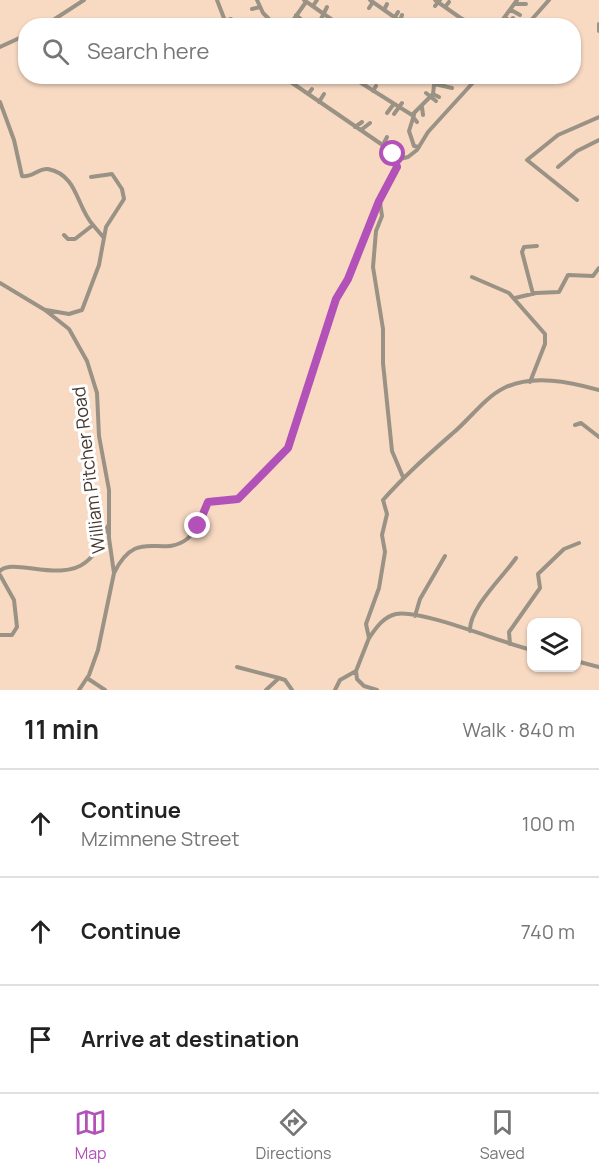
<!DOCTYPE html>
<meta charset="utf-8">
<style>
body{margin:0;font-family:Manrope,sans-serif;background:#f6f6f6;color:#222}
.controls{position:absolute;right:18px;bottom:18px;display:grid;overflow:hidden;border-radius:12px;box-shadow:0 2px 4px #0004}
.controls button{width:54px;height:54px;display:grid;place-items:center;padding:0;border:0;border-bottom:2px solid #e0e0e0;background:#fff;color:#222;font:30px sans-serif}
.stop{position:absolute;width:18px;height:18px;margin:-14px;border:4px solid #b251b8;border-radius:50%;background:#fff}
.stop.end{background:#b251b8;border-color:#fff;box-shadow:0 2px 6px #0008}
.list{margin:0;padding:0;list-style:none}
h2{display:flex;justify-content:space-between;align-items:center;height:78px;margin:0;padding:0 24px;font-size:26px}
h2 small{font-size:20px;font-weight:400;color:#767676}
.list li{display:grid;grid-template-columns:39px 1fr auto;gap:18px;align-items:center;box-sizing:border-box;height:108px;padding:0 24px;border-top:2px solid #e0e0e0}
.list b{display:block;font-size:22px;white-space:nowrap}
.list p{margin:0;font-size:20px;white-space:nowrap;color:#767676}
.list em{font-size:20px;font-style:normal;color:#767676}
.icon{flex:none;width:33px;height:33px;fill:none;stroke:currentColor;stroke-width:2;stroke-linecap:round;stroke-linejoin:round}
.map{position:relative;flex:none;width:599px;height:690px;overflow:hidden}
.search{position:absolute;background:#fff;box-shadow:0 2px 4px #0004;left:18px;right:18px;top:18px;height:66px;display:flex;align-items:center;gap:15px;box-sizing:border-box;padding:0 21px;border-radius:24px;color:#767676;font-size:22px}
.sheet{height:402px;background:#fff}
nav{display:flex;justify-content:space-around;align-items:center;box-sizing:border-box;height:84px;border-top:2px solid #e0e0e0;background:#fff;font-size:16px;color:#767676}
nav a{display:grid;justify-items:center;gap:3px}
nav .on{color:#b251b8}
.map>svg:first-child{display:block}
</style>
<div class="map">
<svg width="599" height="690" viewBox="0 0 599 690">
<rect width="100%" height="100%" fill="#f8dac3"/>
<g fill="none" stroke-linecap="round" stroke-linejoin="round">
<path stroke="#9a9285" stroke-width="4" d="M217 0 227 26
M257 0 263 13 276 26
M304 0 341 26
M370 0 407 26
M435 0 472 26
M516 4H526
M313 6 317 0
M435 6 440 0
M445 7 449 2
M369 8 373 2
M252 9 260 7
M384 10 387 4
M511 10 520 15
M296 15 302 20
M395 17 398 12
M506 18 510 21 513 18
M321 19 327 7
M225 21 231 19
M400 21 402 15
M459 24 463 19
M599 24V31
M227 25 233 22
M418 25 419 26
M44 26 84 0
M278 26 282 20
M289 26 306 2
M498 26 517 0
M526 26 549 0
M0 47 26 35
M350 76 412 115 433 94 435 76
M430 81H436
M344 82 347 76
M435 84 452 88
M373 91 376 86
M426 93 436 101
M308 94 312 89
M433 94 439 97
M0 102 14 140 22 176C32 178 38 168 48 169 78 175 76 206 93 225
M319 102 324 94
M422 107 423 115
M387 113 393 105
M394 114 402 103
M414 115 409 131 414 146 419 147
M413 117 417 122
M355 127 362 122
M361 130 370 123
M383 145 387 137
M396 160 408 157 417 150 428 132 479 76
M558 167 577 151 599 140
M577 200 527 160 558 135 599 117
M380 202 382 216 376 231 373 267 383 329V363L392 451 403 477
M64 235 68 239H75L93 225 104 238
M472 277 509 293 545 334V344L530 382
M0 283 45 310 69 329 87 361 97 393 99 436 109 490V538L114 573 98 650 89 675 79 690
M533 294 522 252 524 247 537 246
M515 298 536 293 559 292 568 275 593 276 599 268
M46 310 69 314 82 310 99 265 106 227 124 199 122 189 112 174 91 177
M575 425 581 423 599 437
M0 571C12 557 61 583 86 562 97 554 102 538 108 526
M114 573C137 526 161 559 187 539 199 530 200 514 208 502L238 499 288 448 336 299 348 279 379 201 397 167 393 154 384 146 282 76
M0 575 14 600 17 627 12 635H0
M415 616 420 599 445 556
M470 631C469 608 503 577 516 558
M369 638 356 671 357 679 364 686 377 690
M510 644 509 632 540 588 538 574 564 549 579 543
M532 650C502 643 421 609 396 614 383 617 376 628 369 638L366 624 379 588 385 552 382 535 387 514 383 500C404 476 428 455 453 433 470 419 484 398 504 388 533 374 570 382 599 390
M576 661 599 667
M237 667 279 678
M87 678 105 690
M266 690 279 678 285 680 292 690
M335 690 340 680 356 671"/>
</g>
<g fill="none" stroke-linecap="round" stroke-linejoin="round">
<path stroke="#b251b8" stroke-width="8" d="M198 526 208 502 238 499 288 448 336 299 348 279 379 201 397 167 393 154"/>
</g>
<g text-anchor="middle" stroke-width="6" stroke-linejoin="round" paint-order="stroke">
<g font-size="18" fill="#453930" stroke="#fff">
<text transform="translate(89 470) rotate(-97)" y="6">William Pitcher Road</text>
</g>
</g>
</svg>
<div class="controls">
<button><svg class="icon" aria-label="layers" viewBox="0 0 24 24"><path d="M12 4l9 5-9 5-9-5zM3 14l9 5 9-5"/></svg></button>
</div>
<div class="stop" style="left:393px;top:154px"></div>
<div class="stop end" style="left:198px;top:526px"></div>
<div class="search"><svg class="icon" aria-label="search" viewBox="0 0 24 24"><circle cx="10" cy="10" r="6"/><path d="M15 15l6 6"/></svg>Search here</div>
</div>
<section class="sheet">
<h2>11 min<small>Walk · 840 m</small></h2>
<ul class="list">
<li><svg class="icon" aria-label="ahead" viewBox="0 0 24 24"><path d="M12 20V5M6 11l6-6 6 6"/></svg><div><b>Continue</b><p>Mzimnene Street</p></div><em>100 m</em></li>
<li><svg class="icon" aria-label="ahead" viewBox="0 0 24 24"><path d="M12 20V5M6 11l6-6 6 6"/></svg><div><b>Continue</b></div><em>740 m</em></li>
<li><svg class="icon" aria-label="arrive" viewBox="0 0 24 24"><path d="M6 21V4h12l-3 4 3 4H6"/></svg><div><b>Arrive at destination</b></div></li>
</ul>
</section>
<nav>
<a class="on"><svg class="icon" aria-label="map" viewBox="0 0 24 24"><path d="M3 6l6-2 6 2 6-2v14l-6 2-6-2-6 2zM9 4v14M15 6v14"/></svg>Map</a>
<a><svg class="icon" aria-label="directions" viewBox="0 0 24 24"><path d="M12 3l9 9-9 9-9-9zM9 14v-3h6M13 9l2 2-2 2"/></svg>Directions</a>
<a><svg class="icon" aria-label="saved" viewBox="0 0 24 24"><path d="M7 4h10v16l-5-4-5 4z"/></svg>Saved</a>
</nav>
